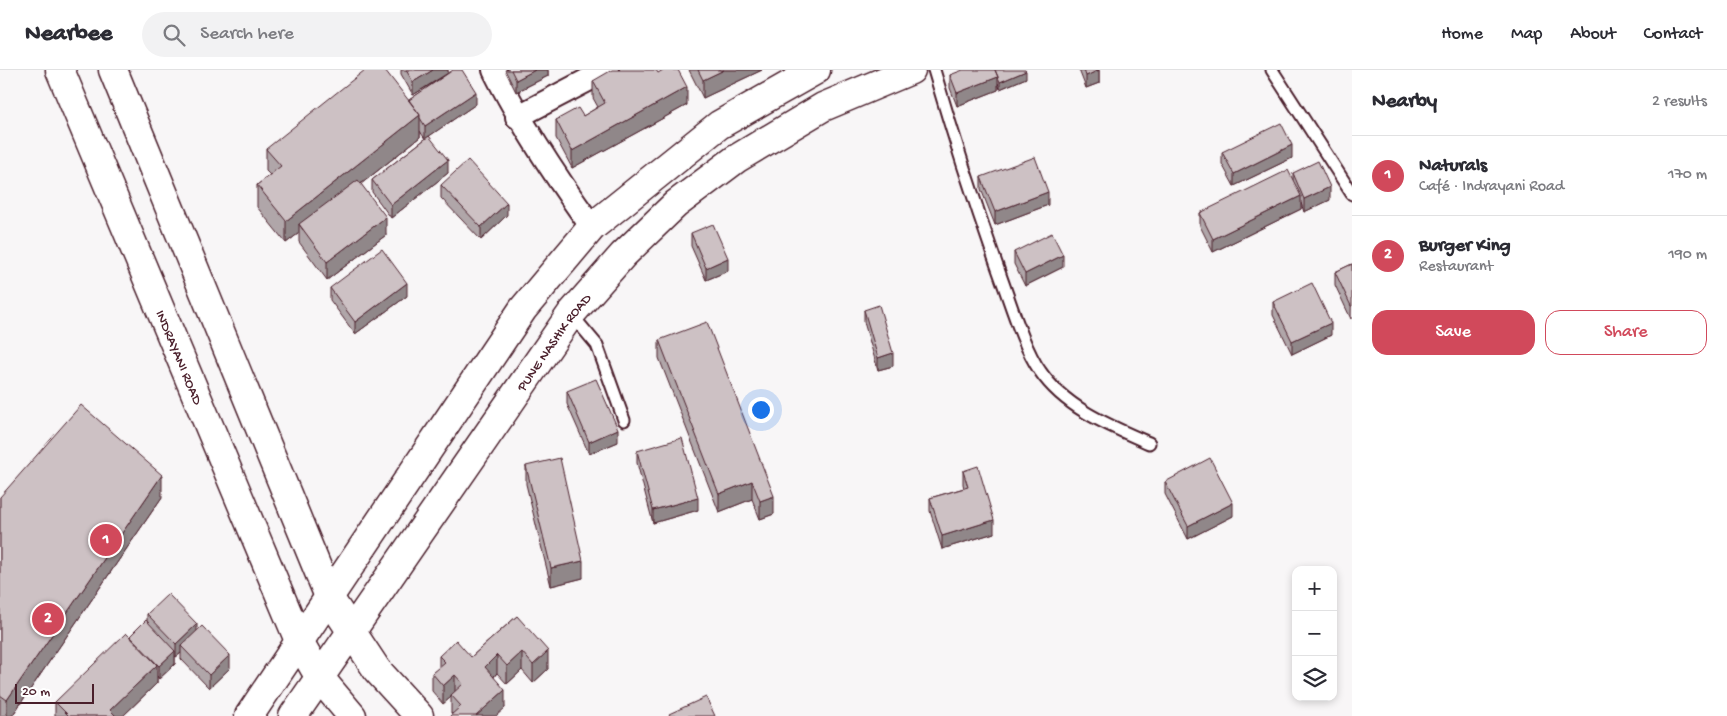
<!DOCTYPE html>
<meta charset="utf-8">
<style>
body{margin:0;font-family:"Gochi Hand",sans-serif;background:#f2f2f3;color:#2b2b33}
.controls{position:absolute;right:15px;bottom:15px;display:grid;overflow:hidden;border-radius:10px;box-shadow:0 2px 8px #0003}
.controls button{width:45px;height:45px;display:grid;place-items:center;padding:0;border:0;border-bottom:1px solid #e1e1e2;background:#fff;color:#2b2b33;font:25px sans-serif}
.scale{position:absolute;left:15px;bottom:12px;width:79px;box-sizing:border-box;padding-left:5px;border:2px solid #4a1f2b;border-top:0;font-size:14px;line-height:18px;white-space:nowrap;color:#4a1f2b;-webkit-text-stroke:4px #fff;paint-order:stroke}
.you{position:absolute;left:760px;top:339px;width:18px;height:18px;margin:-12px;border:4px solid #fff;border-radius:50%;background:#1a73e8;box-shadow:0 0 0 8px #1a73e833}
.badge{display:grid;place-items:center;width:32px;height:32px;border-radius:50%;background:#d1495b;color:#fff;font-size:16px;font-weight:700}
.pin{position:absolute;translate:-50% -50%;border:2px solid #fff;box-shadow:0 1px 5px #0006}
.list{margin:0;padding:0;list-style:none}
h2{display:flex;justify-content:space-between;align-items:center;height:65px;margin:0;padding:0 20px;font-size:21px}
h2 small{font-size:16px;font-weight:400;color:#7c7c81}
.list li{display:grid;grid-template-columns:32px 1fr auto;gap:15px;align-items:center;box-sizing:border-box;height:80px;padding:0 20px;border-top:1px solid #e1e1e2}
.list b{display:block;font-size:19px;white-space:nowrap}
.list p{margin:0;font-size:16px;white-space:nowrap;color:#7c7c81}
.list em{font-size:16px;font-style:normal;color:#7c7c81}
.actions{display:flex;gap:10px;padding:15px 20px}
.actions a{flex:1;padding:11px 0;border:1px solid #d1495b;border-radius:15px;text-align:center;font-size:18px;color:#d1495b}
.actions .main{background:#d1495b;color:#fff}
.icon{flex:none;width:28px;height:28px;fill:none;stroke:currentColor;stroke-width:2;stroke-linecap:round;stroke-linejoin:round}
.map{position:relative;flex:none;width:1352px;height:646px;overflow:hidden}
header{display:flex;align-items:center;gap:30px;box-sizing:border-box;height:70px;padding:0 25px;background:#fff;border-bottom:1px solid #e1e1e2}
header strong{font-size:24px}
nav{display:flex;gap:28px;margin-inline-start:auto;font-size:18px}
.search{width:350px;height:45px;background:#f2f2f3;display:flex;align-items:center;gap:12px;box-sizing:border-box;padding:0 18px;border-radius:28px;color:#7c7c81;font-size:19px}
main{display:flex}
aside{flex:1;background:#fff}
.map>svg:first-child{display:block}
</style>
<header>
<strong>Nearbee</strong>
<div class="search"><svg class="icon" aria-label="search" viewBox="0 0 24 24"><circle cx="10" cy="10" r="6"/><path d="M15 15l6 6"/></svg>Search here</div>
<nav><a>Home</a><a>Map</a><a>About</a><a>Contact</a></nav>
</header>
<main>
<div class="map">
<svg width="1352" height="646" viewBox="0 0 1352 646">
<rect width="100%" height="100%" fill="#f8f6f7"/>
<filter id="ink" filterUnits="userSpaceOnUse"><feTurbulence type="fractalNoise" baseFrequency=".02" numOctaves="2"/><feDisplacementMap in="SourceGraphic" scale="10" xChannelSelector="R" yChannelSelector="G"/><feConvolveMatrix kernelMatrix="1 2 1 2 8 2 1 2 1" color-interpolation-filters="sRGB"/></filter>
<g filter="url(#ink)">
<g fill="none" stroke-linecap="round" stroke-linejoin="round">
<g stroke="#4a1f2b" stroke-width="15">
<path id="lane" d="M934 0C955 72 978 143 1003 213 1012 238 1025 280 1040 301 1065 338 1110 356 1149 373
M1272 0 1352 124
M571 244 597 275 624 350"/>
</g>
<g stroke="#4a1f2b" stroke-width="26">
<path id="street" d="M494 0C522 56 555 106 592 157
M517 47 607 0"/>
</g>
<g stroke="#4a1f2b" stroke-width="31">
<g id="primary">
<path id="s1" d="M60 0 300 573 320 608 352 646"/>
<path d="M113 0 330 529 377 600 419 646"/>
</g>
</g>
<g stroke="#4a1f2b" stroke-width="31">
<g id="highway">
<path d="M249 646 523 239 592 157 719 55 816 0"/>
<path id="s2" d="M293 646 571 244 623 185 676 134 736 89 823 37 911 0"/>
</g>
</g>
<use href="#lane" stroke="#fff" stroke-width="11"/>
<use href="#street" stroke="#fff" stroke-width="22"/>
<use href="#primary" stroke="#fff" stroke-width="28"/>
<use href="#highway" stroke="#fff" stroke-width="28"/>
</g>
<path fill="#b0a6a9" stroke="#4a1f2b" d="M401 0H448V3L476 34 429 66 448 103 391 148 372 122V110L425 69 420 61V67L361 114 386 165 327 210 299 172V163L286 173 257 137V115L270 105 266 101V79L409 30 446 5 413 25 401 4Z
M505 0H548V6L516 22Z
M689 0H762L703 28Z
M1079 0H1099V13L1086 18Z
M658 3 687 35 572 98 556 68V50L583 46 598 37 593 28V11Z
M950 5 1026 8 1000 19 998 13V20L957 36 950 18Z
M1222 82 1292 88 1234 116 1222 94Z
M1293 103 1330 130 1304 142 1301 133V139L1213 182 1200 156V143L1293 110Z
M981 107 1048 135 995 155 981 119Z
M441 115 507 145 481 170 441 128Z
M691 163 728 201 706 210 691 176Z
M1014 182 1063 197 1025 216 1014 194Z
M1352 194 1351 249 1335 215V202Z
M330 218 407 226 355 264 330 230Z
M1273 232 1331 265 1292 284 1273 245Z
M864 240 893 296 878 300 864 252Z
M659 270 774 444 760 449 752 429 719 442 659 288Z
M567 321 618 372 589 384 567 334Z
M637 381 698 440 653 453 637 393Z
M526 396 583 508 551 516 526 414Z
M963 401 994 463 942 479 930 441V428L964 418 963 414Z
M1165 412 1233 446 1188 469 1165 424Z
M0 427H162L12 646H0Z
M147 544 197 561 230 598 209 618 181 589V583L176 587 175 586V594L159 609 157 606V613L123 646H55V632L130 568V566L147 552Z
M517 546 548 599 533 613 522 600 507 614 497 603 494 607 505 638 452 644 451 643V627L443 634 432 621V603L439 598V586L471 587Z"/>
<path fill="#908789" stroke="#4a1f2b" d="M433 0H448V3L413 25V12Z
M535 0H548V6L516 22V10Z
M724 0H762L703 28V10Z
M1099 0V13L1086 18V6Z
M1026 1V8L1000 19V12Z
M998 7V20L957 36V23Z
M687 17V35L572 98V81Z
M476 22V34L425 69V56Z
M420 45V67L303 160 299 154V163L286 173V151Z
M1292 75V88L1234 116V104Z
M448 90V103L391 148V135Z
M1330 117V130L1304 142V129Z
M1048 122V135L995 155V142Z
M1301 126V139L1213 182V169Z
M507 133V145L481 170V157Z
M386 147V165L327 210V192Z
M1063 185V197L1025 216V204Z
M728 188V201L706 210V198Z
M407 213V226L355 264V252Z
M1331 253V265L1292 284V271Z
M893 283V296L878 300V288Z
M618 359V372L589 384V372Z
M162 405V427L12 646H7V630Z
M752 411V429L719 442V424Z
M774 426V444L760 449V431Z
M698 428V440L653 453V440Z
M1233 433V446L1188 469V456Z
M994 450V463L942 479V466Z
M583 491V508L551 516V498Z
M197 554V567L181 576V583L176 587V574Z
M175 581V594L159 609V596Z
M548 581V599L533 613V595Z
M522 582V600L507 614V596Z
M230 585V598L209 618V605Z
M497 585V603L485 615V597Z
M157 595V613L123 646H110V640Z
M455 605V623L451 625V627L443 634V616Z
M505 620V638L496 646H476Z"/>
<path fill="#cdc1c4" stroke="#4a1f2b" d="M365 0H385L420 45 286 151 257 115 281 96 266 79Z
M406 0H433L413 12Z
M453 0H462L476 22 425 56 420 48V45L409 30Z
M511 0H535L516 10Z
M612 0H656L658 3 663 0H678L687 17 572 81 556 50 578 38 583 46 605 33 593 11Z
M698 0H724L703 10Z
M963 0H995L998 7 957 23 950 5Z
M995 0H1025L1026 1 1000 12Z
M1084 0H1099L1086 6Z
M1281 53 1292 75 1234 104 1222 82Z
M429 66 448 90 391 135 372 110Z
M1035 87 1048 122 995 142 981 107Z
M468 90 507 133 481 157 441 115Z
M1318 91 1330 117 1304 129 1293 103Z
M1288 100 1301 126 1213 169 1200 143Z
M358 110 386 147 327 192 299 154Z
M713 154 728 188 706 198 691 163Z
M1052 163 1063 185 1025 204 1014 182Z
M382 179 407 213 355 252 330 218Z
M1352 194V236H1351L1335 202Z
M1312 213 1331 253 1292 271 1273 232Z
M879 235 893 283 878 288 864 240Z
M707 252 774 426 760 431 752 411 719 424 659 270Z
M596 309 618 359 589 372 567 321Z
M81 335 162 405 7 630 0 625V427Z
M682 368 698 428 653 440 637 381Z
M560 388 583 491 551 498 526 396Z
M1210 388 1233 433 1188 456 1165 412Z
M978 396 994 450 942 466 930 428 968 417 963 401Z
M168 524 197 554 176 574 147 544Z
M517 546 548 581 533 595 522 582 507 596 497 585 485 597 505 620 476 646H450L461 636 451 625 463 614 455 605 443 616 432 603 445 592 439 586 456 570 471 587Z
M146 550 175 581 159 596 130 566Z
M202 556 230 585 209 605 181 576Z
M126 563 157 595 110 640 116 646H69L55 632Z
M706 627 715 646H670L669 644Z"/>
</g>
<g text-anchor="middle" stroke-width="5" stroke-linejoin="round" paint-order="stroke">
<g font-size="14" fill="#4a1f2b" stroke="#fff">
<text dy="5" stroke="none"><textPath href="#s2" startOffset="456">PUNE NASHIK ROAD</textPath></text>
<text dy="5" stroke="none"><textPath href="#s1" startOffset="311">INDRAYANI ROAD</textPath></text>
</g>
</g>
</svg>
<div class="controls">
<button>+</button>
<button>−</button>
<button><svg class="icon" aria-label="layers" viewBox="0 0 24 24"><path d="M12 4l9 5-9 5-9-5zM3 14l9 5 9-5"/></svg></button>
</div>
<div class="scale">20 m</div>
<div class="you"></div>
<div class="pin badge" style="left:106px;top:470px">1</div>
<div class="pin badge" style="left:48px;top:549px">2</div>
</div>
<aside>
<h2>Nearby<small>2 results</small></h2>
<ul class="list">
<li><span class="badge">1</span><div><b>Naturals</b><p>Café · Indrayani Road</p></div><em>170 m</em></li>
<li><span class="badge">2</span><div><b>Burger King</b><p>Restaurant</p></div><em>190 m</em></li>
</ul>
<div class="actions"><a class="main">Save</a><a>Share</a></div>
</aside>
</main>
